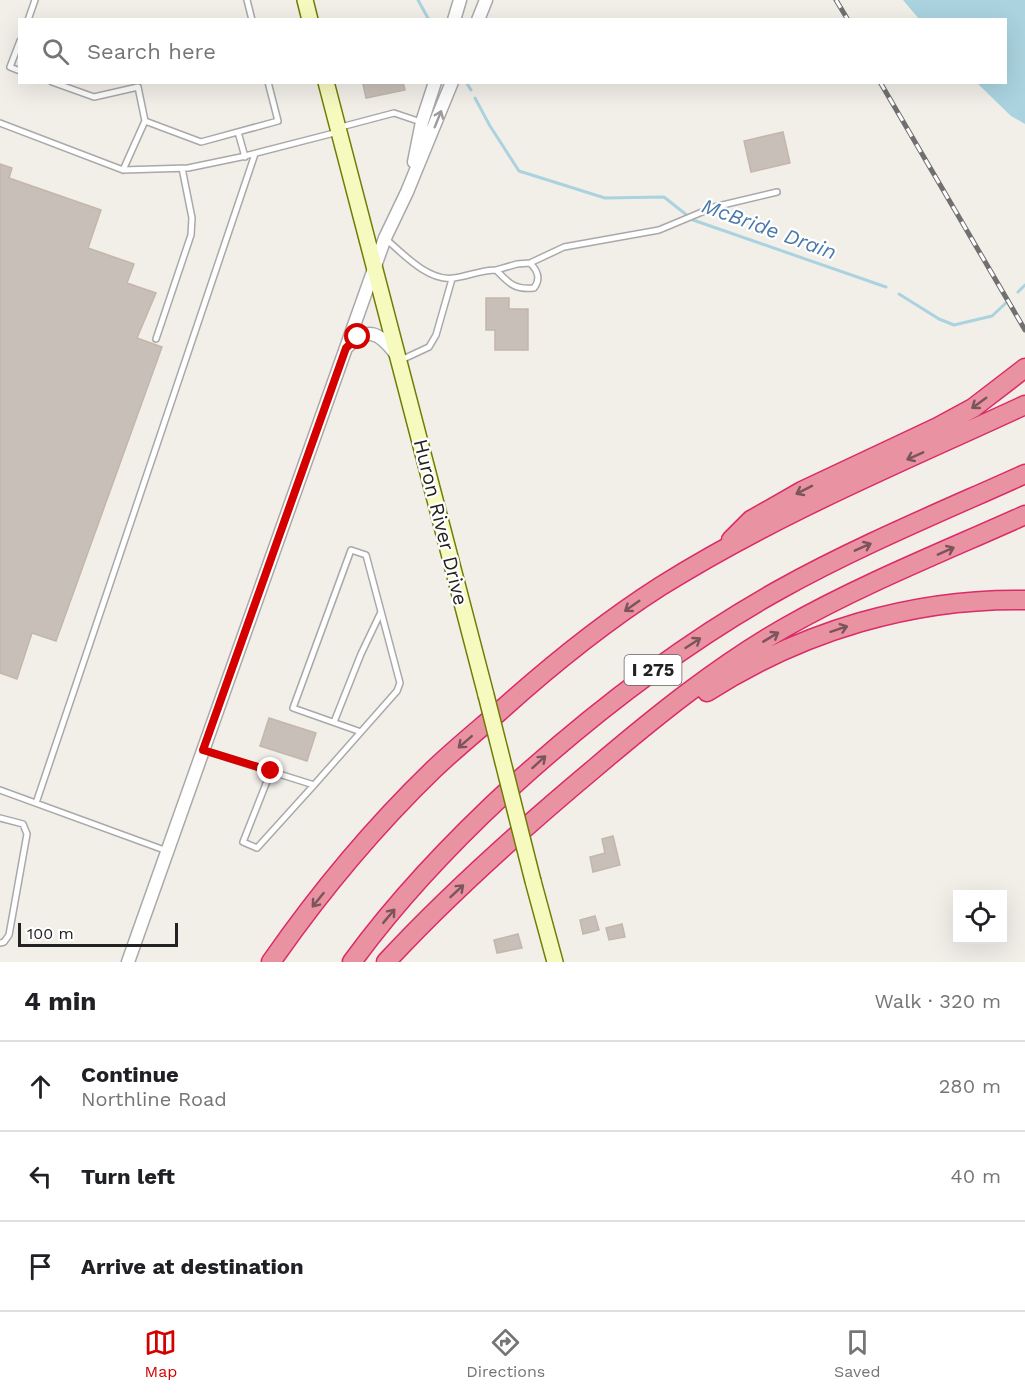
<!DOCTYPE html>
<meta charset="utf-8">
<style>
body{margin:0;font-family:"Work Sans",sans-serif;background:#f2f2f2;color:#202124}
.controls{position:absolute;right:18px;bottom:18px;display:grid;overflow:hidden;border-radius:0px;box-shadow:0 6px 24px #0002}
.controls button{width:54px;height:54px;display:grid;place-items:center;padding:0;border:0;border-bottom:2px solid #e0e0e0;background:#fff;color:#202124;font:30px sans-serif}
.scale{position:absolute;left:18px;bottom:15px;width:160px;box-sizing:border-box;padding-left:6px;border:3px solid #222;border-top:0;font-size:16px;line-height:21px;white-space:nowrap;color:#222;-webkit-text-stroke:4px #fff;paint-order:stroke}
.stop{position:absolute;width:18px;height:18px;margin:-14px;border:4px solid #d40000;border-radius:50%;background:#fff}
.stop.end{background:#d40000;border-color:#fff;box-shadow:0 2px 6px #0008}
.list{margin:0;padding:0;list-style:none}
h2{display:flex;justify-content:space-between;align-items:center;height:78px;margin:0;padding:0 24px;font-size:26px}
h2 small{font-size:20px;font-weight:400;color:#757577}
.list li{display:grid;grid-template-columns:39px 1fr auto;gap:18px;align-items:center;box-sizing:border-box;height:90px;padding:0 24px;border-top:2px solid #e0e0e0}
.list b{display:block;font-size:22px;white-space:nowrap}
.list p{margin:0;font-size:20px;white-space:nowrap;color:#757577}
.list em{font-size:20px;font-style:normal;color:#757577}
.icon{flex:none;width:33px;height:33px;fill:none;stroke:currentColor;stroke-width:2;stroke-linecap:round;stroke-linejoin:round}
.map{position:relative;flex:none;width:1025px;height:962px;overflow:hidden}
.search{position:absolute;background:#fff;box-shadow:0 6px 24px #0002;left:18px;right:18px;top:18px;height:66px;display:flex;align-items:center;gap:15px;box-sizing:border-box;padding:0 21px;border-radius:0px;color:#757577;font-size:22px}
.sheet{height:348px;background:#fff}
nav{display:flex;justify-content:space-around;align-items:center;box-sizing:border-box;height:84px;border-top:2px solid #e0e0e0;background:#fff;font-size:16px;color:#757577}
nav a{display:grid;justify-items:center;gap:3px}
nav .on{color:#d40000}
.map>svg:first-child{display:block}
</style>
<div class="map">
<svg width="1025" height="962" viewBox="0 0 1025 962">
<rect width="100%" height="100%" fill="#f2efe9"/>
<path fill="#aad3df" d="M903 0H1025V124L1011 116 977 83 1006 82V20L919 19Z"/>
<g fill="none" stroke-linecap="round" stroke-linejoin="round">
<path stroke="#aad3df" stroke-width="3" d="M418 0 429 20
M466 82 471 90
M475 98 490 126 519 171 605 198 664 197 693 220 886 287
M1018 292 1025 285
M899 294 939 319 954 325 992 316 1007 302"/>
</g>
<path fill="#c7bfb8" stroke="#c4b6ab" stroke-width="1.5" d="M366 82H403L405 90 366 98 363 84Z
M783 132 790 163 751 172 744 141Z
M0 164 12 168 9 178 101 210 88 248 134 264 127 283 156 293 137 338 162 347 56 641 32 633 17 679 0 673Z
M486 298H509V309H528V350H495V330H486Z
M269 718 316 733 307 761 260 746Z
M613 836 620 865 593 872 590 857 605 853 602 839Z
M595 916 599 930 583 934 580 920Z
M622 924 625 937 609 940 606 928Z
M518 934 522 948 497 953 494 940Z"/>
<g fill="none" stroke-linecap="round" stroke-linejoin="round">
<g stroke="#a9a9a9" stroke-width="8">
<path id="service" d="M247 0 252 20
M28 20 35 0
M20 41 10 67 20 71
M52 82 94 97 138 87 145 121 201 142 278 121 268 82
M0 123 123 170 188 168 241 157 338 132
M341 127 394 113 421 122
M238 132 245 157
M123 170 145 121
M386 239C403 254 429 282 454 278 469 276 481 270 496 270 509 283 514 290 534 288 541 279 538 271 530 263L517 264 496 270
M530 263 564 247 659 230 714 207 777 192
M156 339 191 235 192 218 182 168
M401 360 429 347 436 335 452 279
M334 722 361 654 381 612
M203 750 314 785 397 691 400 683 366 555 351 550 293 708 361 732
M271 771 243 842 257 848 314 785
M0 790 167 851
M36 803 255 154
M0 818 23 824 27 834 9 935 4 942 0 943"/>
</g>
<g stroke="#a9a9a9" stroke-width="15">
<path id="tertiary" d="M454 20 460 0
M478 20 486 0
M414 162 422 122 435 82
M347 347C367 326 379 332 395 353
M128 962 385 238 407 192 452 82"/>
</g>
<g stroke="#707d05" stroke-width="18">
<path id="secondary" d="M305 0 310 20
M326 82 486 695
M533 881 555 962"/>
</g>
<g stroke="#dc2a67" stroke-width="21">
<path id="motorway" d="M731 540 751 520 802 491 938 427 973 408 1025 368
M707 692C802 631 913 598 1025 600
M271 962C319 893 374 827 434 769 455 749 477 731 499 712 550 666 603 623 661 586 776 514 902 462 1025 405
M352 962C400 896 457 837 517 782 598 709 684 643 779 590 858 546 943 511 1025 474
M386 962C451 892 523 828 596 767 656 716 718 666 786 627 862 584 945 551 1025 515"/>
</g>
<use href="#service" stroke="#fff" stroke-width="5"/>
<use href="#tertiary" stroke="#fff" stroke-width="12"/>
<use href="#secondary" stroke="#f7fabf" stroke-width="15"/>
<use href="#motorway" stroke="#e892a2" stroke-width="18"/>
<g stroke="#707070" stroke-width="5">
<path id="rail" d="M836 0 848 20
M880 82 1025 330"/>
</g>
<use href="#rail" stroke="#fff" stroke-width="3" stroke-dasharray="9" stroke-linecap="butt"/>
<g stroke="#707d05" stroke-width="18" stroke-linecap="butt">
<path id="secondary-bridge" d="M486 695 533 881"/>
</g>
<use href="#secondary-bridge" stroke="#f7fabf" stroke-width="15"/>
</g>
<defs><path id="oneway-shaft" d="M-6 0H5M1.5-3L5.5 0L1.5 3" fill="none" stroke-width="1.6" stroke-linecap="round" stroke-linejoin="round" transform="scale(1.5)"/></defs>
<use stroke="#9c9c9c" href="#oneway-shaft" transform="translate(438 119) rotate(-68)"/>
<g stroke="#7b545c">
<use href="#oneway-shaft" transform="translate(979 403) rotate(144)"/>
<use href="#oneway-shaft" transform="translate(915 456) rotate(156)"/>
<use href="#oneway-shaft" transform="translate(804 490) rotate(153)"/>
<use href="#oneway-shaft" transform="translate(863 547) rotate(-24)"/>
<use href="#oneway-shaft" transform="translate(946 551) rotate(-24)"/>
<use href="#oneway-shaft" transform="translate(632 606) rotate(145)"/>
<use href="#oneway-shaft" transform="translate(839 629) rotate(-18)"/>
<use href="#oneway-shaft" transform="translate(771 637) rotate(-31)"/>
<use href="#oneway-shaft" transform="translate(693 643) rotate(-33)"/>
<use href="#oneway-shaft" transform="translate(465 742) rotate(139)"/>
<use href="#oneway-shaft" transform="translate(539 762) rotate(-42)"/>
<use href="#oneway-shaft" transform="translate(457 891) rotate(-43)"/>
<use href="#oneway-shaft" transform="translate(318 900) rotate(129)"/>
<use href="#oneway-shaft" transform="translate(389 916) rotate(-50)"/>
</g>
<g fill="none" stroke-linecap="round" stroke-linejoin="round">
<path stroke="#d40000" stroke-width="8" d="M271 771 203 750 346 348 358 337"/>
</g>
<g text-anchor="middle" stroke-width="4.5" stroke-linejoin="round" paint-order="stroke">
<rect fill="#fff" stroke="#646464" stroke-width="1.5" x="624.5" y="655" width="57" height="30" rx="4.5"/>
<g font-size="18" font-weight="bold" fill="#222">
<text x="653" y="676">I 275</text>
</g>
<g font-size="20" fill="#222" stroke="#fff">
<text transform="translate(441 522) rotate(76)" y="7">Huron River Drive</text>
</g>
<g font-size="21" font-style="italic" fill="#4a7aab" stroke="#fff">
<text transform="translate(769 229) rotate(20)" y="7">McBride Drain</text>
</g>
</g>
</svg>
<div class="controls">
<button><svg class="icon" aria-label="locate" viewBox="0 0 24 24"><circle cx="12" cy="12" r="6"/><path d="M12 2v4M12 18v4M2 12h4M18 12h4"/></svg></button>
</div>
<div class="scale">100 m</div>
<div class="stop" style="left:358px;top:337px"></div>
<div class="stop end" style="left:271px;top:771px"></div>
<div class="search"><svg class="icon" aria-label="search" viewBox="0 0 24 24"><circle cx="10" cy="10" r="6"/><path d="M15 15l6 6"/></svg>Search here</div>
</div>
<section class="sheet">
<h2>4 min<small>Walk · 320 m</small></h2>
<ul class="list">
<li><svg class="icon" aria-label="ahead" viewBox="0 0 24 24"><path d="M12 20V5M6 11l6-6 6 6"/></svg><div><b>Continue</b><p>Northline Road</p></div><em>280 m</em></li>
<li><svg class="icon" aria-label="left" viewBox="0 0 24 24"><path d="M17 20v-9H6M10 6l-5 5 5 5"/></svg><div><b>Turn left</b></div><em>40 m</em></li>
<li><svg class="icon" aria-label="arrive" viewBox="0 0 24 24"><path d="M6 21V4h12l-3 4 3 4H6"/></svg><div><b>Arrive at destination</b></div></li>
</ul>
</section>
<nav>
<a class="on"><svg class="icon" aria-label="map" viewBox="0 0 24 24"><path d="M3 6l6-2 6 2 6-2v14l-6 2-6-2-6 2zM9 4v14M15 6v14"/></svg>Map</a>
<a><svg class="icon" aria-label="directions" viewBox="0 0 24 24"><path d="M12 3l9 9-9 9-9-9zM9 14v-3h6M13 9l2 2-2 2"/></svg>Directions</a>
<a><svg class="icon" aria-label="saved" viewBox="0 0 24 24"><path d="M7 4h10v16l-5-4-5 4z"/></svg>Saved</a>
</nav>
